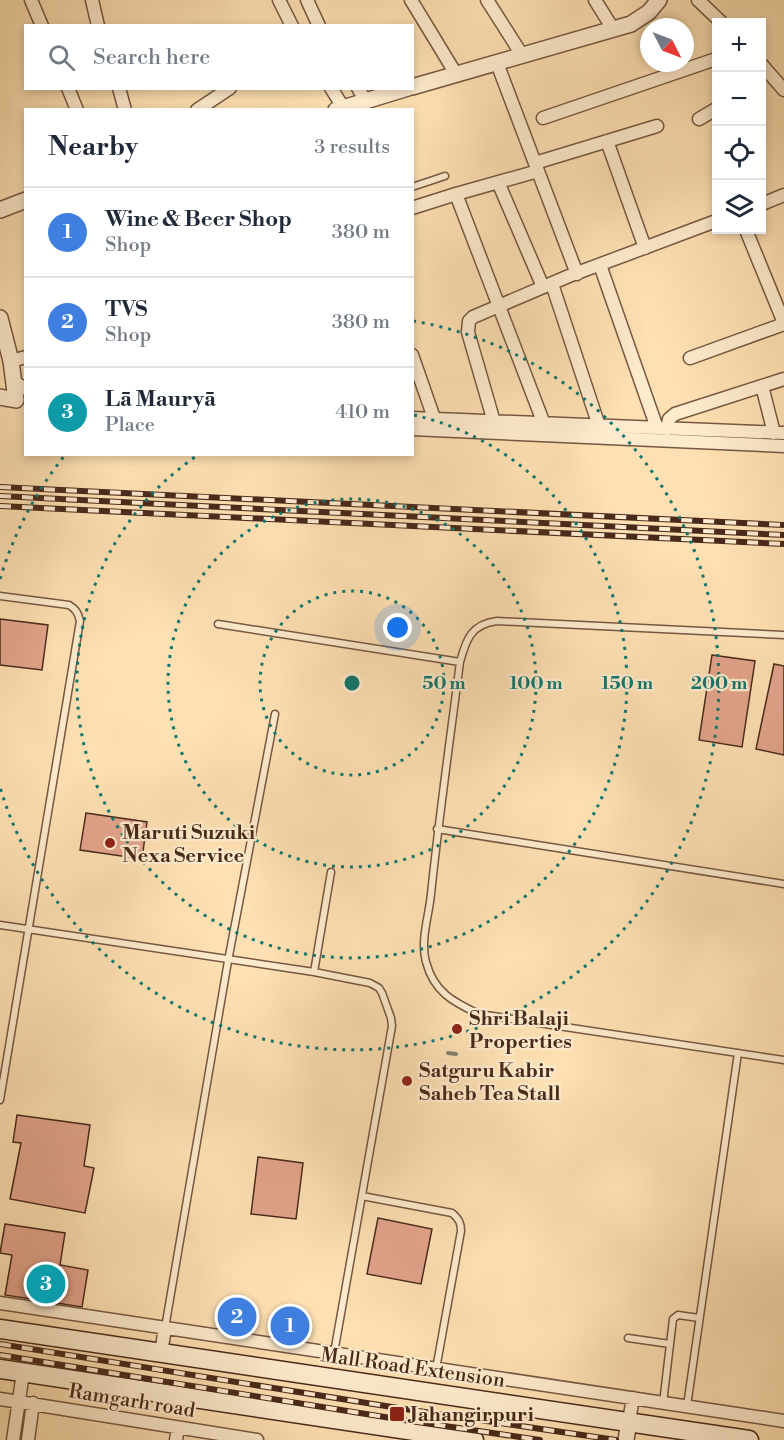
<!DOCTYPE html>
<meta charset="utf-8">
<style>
body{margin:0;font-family:"Libre Bodoni",serif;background:#f2f2f3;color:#1f2937}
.controls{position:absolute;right:18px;top:18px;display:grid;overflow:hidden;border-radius:0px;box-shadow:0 3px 9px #0003}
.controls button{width:54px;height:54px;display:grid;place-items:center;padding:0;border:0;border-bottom:2px solid #e0e1e3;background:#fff;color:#1f2937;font:30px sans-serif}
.compass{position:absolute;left:640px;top:18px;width:54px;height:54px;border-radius:50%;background:#fff;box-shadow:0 3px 9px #0003;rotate:132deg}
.you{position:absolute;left:398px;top:628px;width:21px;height:21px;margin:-15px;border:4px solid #fff;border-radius:50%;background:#1a73e8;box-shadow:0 0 0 9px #1a73e833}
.badge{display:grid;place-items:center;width:39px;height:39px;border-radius:50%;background:#b45309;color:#fff;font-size:20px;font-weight:700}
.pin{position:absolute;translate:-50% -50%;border:3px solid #fff;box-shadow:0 2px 6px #0006}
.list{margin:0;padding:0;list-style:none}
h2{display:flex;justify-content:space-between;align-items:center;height:78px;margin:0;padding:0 24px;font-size:26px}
h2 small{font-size:20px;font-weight:400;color:#747a83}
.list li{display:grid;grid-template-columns:39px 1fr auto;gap:18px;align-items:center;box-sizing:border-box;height:90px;padding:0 24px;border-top:2px solid #e0e1e3}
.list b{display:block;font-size:22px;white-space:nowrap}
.list p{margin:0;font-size:20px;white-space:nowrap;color:#747a83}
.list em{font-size:20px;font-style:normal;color:#747a83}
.icon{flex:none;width:33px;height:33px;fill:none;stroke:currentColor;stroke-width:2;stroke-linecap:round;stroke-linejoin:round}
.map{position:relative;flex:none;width:784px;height:1440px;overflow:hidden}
.search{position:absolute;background:#fff;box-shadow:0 3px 9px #0003;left:24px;top:24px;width:390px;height:66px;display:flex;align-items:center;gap:15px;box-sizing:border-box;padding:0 21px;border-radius:0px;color:#747a83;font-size:22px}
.panel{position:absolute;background:#fff;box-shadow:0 3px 9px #0003;left:24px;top:108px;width:390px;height:348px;border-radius:0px}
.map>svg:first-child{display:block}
</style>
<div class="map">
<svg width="784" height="1440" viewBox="0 0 784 1440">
<rect width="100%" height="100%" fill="#fee0b2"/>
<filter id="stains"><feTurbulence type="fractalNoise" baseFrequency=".00333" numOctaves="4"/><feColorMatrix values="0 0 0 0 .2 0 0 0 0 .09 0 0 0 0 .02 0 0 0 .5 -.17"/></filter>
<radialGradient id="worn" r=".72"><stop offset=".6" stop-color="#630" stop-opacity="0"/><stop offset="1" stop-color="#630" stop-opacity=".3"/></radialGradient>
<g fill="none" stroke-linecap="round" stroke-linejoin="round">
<path stroke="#7e826f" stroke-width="4" d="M448 1053 456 1054"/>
</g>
<path fill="#e3a48c" stroke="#49291b" stroke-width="1.5" d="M0 619 48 625 42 670 0 665Z
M712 655 755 661 742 747 699 740Z
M774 664 784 666V755L756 749Z
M86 813 147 822 142 859 80 850Z
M17 1115 90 1125 84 1166 94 1168 85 1213 10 1199 21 1143 13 1142Z
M258 1157 303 1163 296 1219 251 1214Z
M378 1218 432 1229 421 1284 367 1274Z
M5 1224 65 1233 60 1265 88 1270 82 1307 5 1295 12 1255 0 1253Z"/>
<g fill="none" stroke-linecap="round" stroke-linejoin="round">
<g stroke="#765741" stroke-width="9">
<path id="service" d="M412 187 445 176
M0 596 69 605C76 609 78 613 80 621L0 1100
M218 624 460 662
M784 635 497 621C471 624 466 640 460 662 450 740 439 817 431 894 429 916 420 940 426 962 434 992 453 1002 479 1014L784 1060
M437 829 784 884
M0 925 314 972 370 983 379 988 382 993 391 1018 392 1026 334 1353
M314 972 331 872
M362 1196 452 1213C459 1219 461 1223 461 1231L436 1369
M165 1328 228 961 275 714
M628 1338 670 1344
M663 1403 673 1319 678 1315 699 1318
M687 1406 738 1053"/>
</g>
<g stroke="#765741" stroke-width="15">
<path id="minor" d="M31 0 42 26
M92 0 98 26
M279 0 292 26
M307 0 319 26
M411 0 456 74
M487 0 522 55
M595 0 613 29
M698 0 721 22
M497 63 577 274
M762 65 784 90
M68 88 77 110
M119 88 125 110
M331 88 343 107
M358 88 366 101
M197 110 230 88
M543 118 716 59
M699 119 716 109
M607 141 645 248
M535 163 657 126
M498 182 543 287
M456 194 544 424
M762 204 784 195
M412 208 456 194 538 171
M746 230 784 323
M600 265 657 428
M552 284 599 426
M412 355 434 418
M690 358 784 324
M11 361 26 357
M14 382 26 389
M762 386 774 433
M412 418 784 433
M494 422 468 332 469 321 473 317 569 276 716 221
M412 429 784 446
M667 429 669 419 675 414 784 379
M0 1303 784 1421
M161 1353 165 1328
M0 1399 257 1440
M629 1421 633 1398
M13 1440 23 1373
M28 1440 33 1403
M176 1440 178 1428"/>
</g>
<g stroke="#765741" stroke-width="18">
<path id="tertiary" d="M412 87 631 24 649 12 659 0
M336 110 408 88
M0 210 26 200
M0 318 11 361 16 400 0 397
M626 1440 629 1421"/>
</g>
<g stroke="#49291b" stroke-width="21">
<path id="secondary" d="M0 1329 749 1440
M0 1369 474 1440"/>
</g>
<use href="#service" stroke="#feebcd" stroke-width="6"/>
<use href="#minor" stroke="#feebcd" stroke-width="12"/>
<use href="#tertiary" stroke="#feebcd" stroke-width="15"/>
<use href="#secondary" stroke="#feebcd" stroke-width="18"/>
<g stroke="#49291b" stroke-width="6">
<path id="rail" d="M0 487 784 525
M0 496 784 535
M0 506 784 544
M0 1344 398 1408 616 1440
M0 1355 397 1419 540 1440"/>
</g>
<use href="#rail" stroke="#feebcd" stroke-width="4" stroke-dasharray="11" stroke-linecap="butt"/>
</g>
<g fill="none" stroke="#0f766e" stroke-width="3" stroke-dasharray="3 6">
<circle cx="352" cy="683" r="92"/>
<circle cx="352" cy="683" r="184"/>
<path d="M414 415A275 275 0 1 1 198 455"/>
<path d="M0 579A367 367 0 0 1 65 455M413 321A367 367 0 1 1 0 787"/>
</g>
<g fill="#8f2418" stroke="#feebcd" stroke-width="2">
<circle cx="110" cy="843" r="6"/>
<circle cx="457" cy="1029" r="6"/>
<circle cx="407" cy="1081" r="6"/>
<rect x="389" y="1406" width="16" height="16" rx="3"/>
</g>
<g text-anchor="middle" stroke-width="4.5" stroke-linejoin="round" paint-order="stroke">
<g font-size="20" font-weight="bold" fill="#49291b" stroke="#feebcd" text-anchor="start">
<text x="122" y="839">Maruti Suzuki<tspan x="122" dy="23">Nexa Service</tspan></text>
<text x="469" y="1025">Shri Balaji<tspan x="469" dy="23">Properties</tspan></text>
<text x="419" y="1077">Satguru Kabir<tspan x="419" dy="23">Saheb Tea Stall</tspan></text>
<text x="410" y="1421">Jahangirpuri</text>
</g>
<g font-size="20" fill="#49291b" stroke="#feebcd">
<text transform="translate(413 1367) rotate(8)" y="7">Mall Road Extension</text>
<text transform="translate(132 1400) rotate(9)" y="7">Ramgarh road</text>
</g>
</g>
<circle cx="352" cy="683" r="9" fill="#0f766e" stroke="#feebcd" stroke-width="3"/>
<g font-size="18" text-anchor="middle" font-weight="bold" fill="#0f766e" stroke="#feebcd" stroke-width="4.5" stroke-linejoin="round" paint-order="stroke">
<text x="444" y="689">50 m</text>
<text x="536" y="689">100 m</text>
<text x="627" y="689">150 m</text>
<text x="719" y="689">200 m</text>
</g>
<rect width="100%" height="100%" filter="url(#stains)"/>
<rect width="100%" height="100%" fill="url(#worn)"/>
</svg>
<div class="controls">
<button>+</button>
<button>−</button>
<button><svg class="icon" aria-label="locate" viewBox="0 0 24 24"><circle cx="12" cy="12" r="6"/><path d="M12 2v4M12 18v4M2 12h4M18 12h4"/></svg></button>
<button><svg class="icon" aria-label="layers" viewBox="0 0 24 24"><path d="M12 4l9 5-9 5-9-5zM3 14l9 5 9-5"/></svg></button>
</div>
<svg class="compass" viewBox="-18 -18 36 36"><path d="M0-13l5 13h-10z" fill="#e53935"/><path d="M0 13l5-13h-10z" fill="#747a83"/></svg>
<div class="you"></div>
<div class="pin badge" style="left:290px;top:1326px;background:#3f7fe0">1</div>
<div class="pin badge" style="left:237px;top:1317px;background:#3f7fe0">2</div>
<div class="pin badge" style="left:46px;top:1284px;background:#0f9aa8">3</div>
<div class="search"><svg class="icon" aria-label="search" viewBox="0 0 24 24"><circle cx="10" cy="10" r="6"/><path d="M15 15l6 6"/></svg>Search here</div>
<section class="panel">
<h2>Nearby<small>3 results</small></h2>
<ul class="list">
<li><span class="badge" style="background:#3f7fe0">1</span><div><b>Wine &amp; Beer Shop</b><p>Shop</p></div><em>380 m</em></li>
<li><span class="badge" style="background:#3f7fe0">2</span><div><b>TVS</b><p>Shop</p></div><em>380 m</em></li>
<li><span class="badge" style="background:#0f9aa8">3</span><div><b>Lā Mauryā</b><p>Place</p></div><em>410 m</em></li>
</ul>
</section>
</div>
